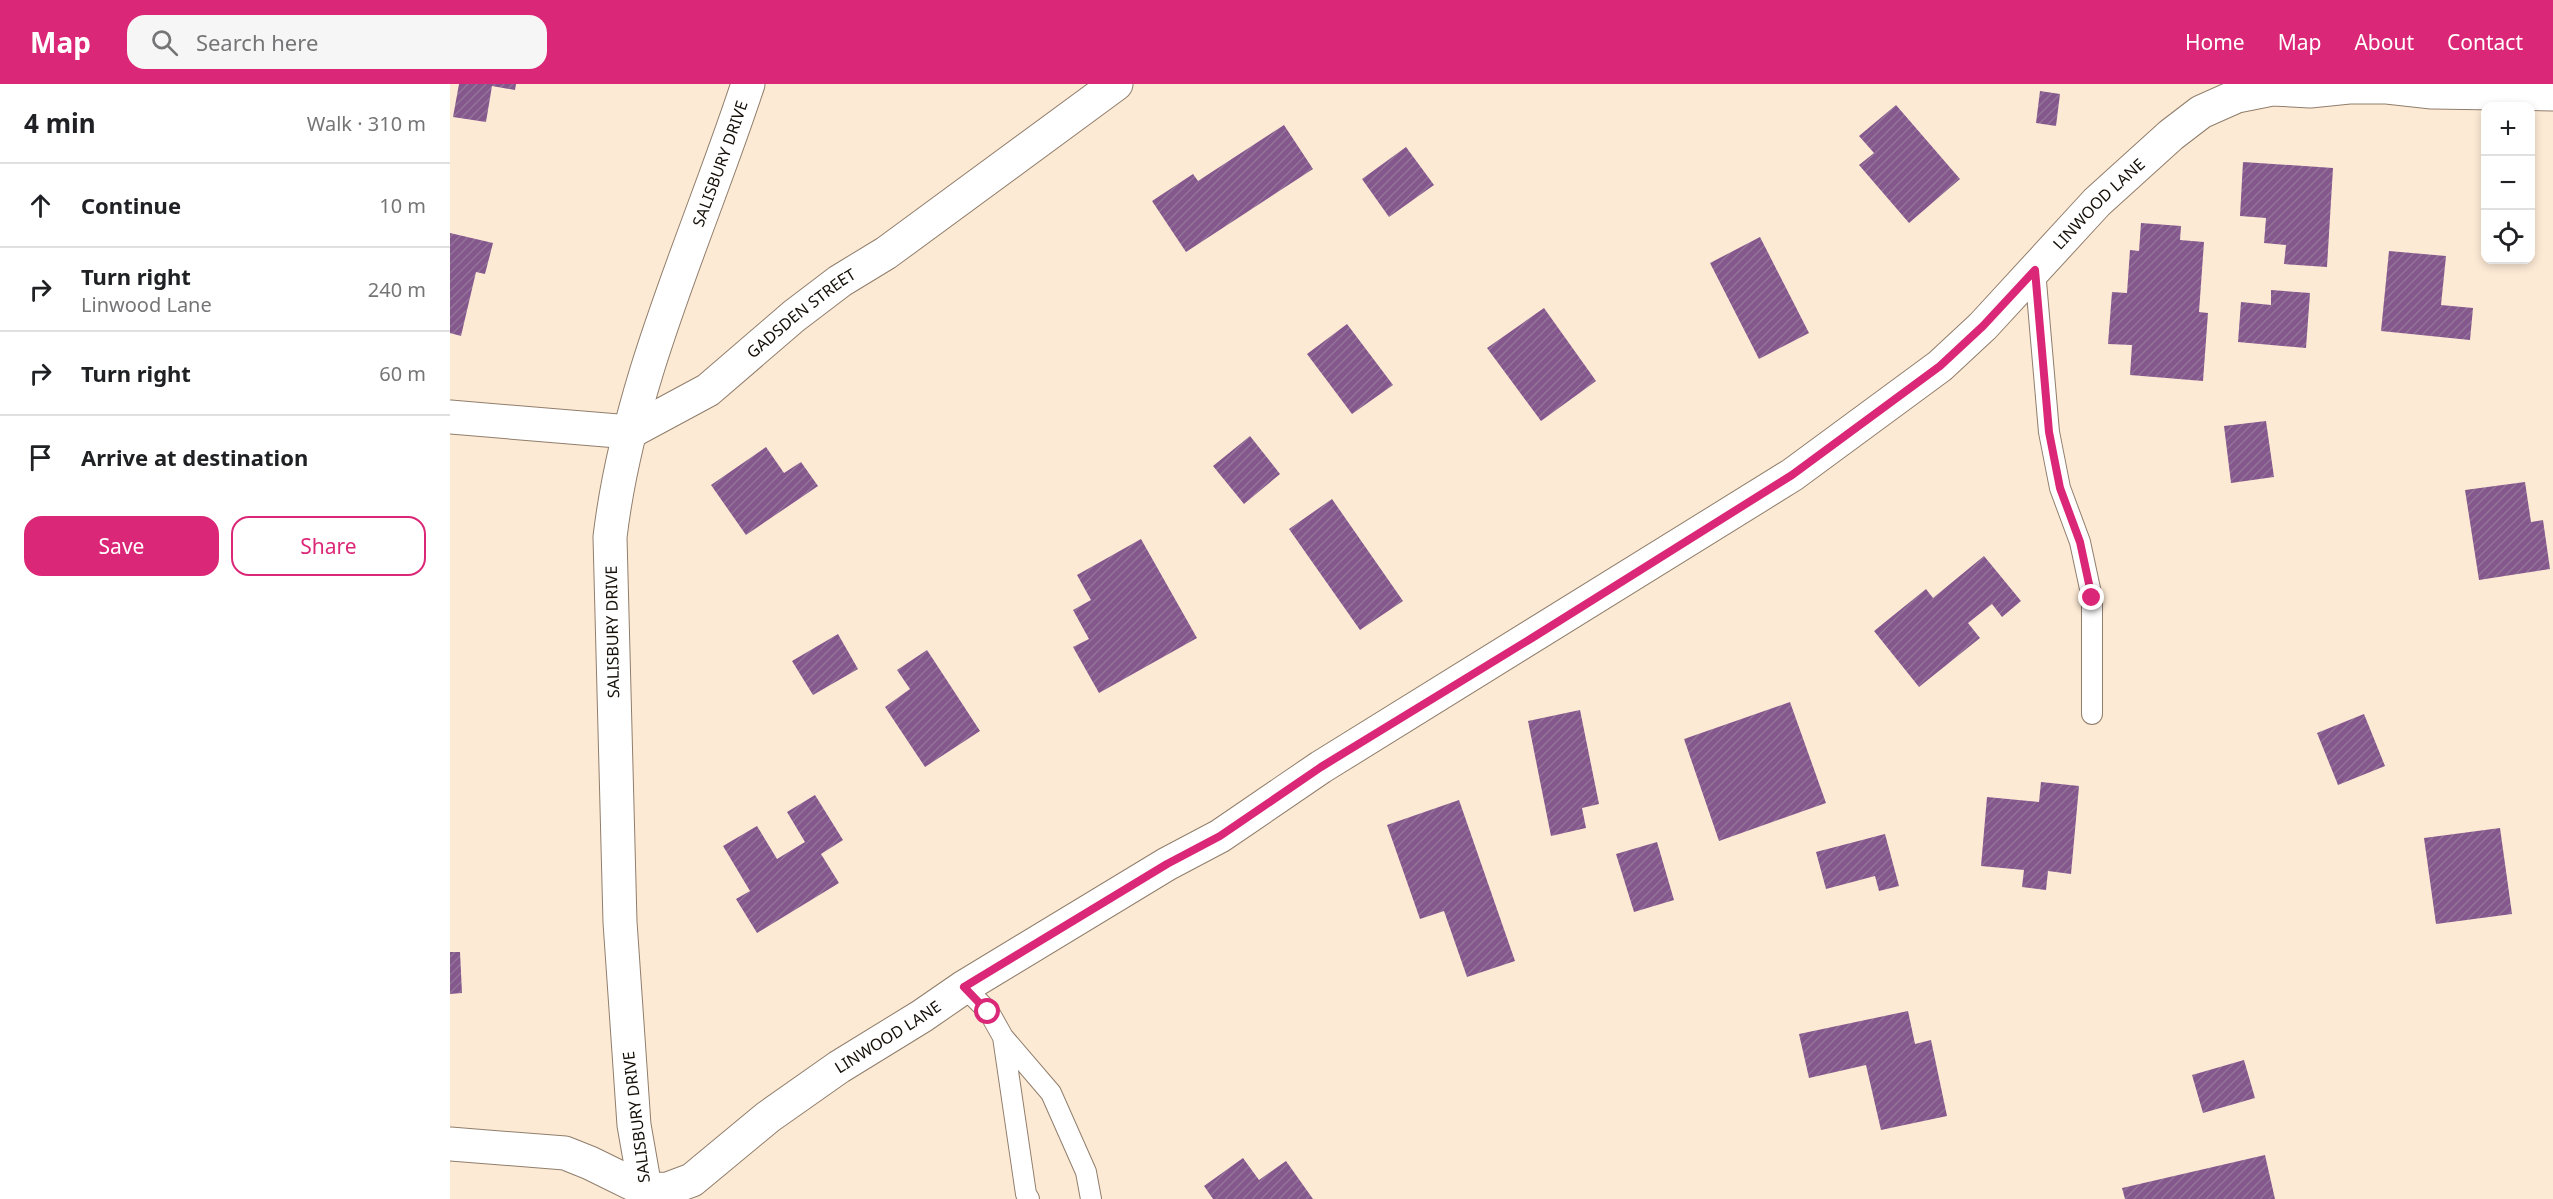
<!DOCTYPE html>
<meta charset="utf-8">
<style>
body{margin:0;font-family:"Noto Sans",sans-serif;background:#f6f6f6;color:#202124}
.controls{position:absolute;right:18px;top:18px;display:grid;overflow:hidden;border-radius:12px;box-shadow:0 3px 9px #0003}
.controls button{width:54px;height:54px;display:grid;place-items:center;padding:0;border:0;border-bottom:2px solid #e0e0e0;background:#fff;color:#202124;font:30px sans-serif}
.stop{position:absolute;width:18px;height:18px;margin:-14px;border:4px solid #db2777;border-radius:50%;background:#fff}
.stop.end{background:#db2777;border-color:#fff;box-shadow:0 2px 6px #0008}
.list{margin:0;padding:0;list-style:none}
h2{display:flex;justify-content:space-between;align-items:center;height:78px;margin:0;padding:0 24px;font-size:26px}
h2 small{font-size:20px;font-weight:400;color:#757577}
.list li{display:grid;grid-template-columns:39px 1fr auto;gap:18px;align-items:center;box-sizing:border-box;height:84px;padding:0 24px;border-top:2px solid #e0e0e0}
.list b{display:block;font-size:22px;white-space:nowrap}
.list p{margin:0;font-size:20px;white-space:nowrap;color:#757577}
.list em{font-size:20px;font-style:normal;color:#757577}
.actions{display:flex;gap:12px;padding:18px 24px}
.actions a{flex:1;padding:14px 0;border:2px solid #db2777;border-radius:18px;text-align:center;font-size:21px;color:#db2777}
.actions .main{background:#db2777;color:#fff}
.icon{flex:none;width:33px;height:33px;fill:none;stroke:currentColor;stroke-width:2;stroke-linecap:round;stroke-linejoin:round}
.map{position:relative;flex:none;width:2103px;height:1115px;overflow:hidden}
header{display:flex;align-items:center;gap:36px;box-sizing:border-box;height:84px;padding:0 30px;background:#db2777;color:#fff}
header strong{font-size:28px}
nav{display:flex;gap:33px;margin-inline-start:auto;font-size:21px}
.search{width:420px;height:54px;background:#f6f6f6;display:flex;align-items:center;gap:15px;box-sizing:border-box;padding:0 21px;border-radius:18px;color:#757577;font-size:22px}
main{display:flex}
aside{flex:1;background:#fff}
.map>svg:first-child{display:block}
</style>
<header>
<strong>Map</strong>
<div class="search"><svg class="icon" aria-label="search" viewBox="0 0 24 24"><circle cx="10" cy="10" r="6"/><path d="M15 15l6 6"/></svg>Search here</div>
<nav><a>Home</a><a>Map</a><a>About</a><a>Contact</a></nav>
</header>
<main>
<aside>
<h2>4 min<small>Walk · 310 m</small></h2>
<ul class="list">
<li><svg class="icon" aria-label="ahead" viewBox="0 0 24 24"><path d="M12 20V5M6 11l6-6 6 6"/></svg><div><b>Continue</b></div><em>10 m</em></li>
<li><svg class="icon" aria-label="right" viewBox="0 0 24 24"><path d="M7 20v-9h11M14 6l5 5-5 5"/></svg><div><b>Turn right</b><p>Linwood Lane</p></div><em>240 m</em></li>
<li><svg class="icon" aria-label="right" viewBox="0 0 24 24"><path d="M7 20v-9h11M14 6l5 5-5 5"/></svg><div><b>Turn right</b></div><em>60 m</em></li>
<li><svg class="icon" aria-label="arrive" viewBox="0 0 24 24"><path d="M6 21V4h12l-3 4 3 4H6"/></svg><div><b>Arrive at destination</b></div></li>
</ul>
<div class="actions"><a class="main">Save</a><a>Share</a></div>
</aside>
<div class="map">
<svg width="2103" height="1115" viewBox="0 0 2103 1115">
<defs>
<pattern id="building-hatch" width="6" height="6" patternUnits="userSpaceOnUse" patternTransform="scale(1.5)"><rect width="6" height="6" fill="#84578d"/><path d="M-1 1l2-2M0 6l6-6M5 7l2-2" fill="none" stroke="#947499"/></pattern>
</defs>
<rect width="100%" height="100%" fill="#fdead5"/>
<path fill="url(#building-hatch)" d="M9 0H66L65 6 42 2 36 38 3 33Z
M1590 7 1610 10 1606 42 1586 39Z
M1446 21 1510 95 1459 139 1409 81 1424 69 1409 52Z
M834 41 863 85 736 168 702 117 743 90 748 97Z
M956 63 984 101 939 133 912 95Z
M1793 78 1883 84 1877 183 1834 180 1836 161 1814 159 1816 134 1790 132Z
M1691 139 1731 142 1730 156 1754 158 1749 228 1758 229 1753 297 1680 291 1682 261 1658 260 1662 208 1677 209 1680 166 1689 167Z
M0 149 43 159 35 190 26 188 11 252 0 249Z
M1310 153 1359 249 1309 275 1260 179Z
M1939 167 1996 172 1991 221 2023 224 2020 256 1931 247Z
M1821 206 1860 209 1856 264 1788 258 1791 218 1821 221Z
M1094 224 1146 297 1091 337 1037 264Z
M897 240 943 301 902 330 857 270Z
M1816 337 1824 393 1781 399 1774 342Z
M800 352 830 390 794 420 763 382Z
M316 363 334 389 351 378 368 402 296 451 261 401Z
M2075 398 2081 438 2093 436 2100 485 2029 496 2015 406Z
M882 415 953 517 910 546 839 445Z
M691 455 747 554 649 609 623 563 639 555 623 526 641 516 627 491Z
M1534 472 1571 517 1552 533 1542 520 1518 539 1530 554 1469 603 1424 547 1476 505 1483 514Z
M388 550 408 585 363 611 342 577Z
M477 566 530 647 475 683 435 623 460 605 447 586Z
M1340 618 1376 719 1269 757 1234 655Z
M1130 626 1149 720 1132 724 1136 744 1101 752 1078 637Z
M1914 630 1935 682 1888 701 1867 649Z
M1591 698 1629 702 1621 790 1598 787 1596 806 1572 803 1574 786 1531 782 1537 713 1589 718Z
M365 711 393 756 371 770 389 799 307 849 286 815 300 807 273 762 307 742 327 775 355 758 337 728Z
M1009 716 1065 877 1017 893 994 827 970 835 937 741Z
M2050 744 2062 830 1986 840 1974 754Z
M1435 750 1449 802 1429 807 1425 792 1376 805 1366 768Z
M1207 758 1224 816 1184 828 1166 770Z
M0 868H10L12 909 0 910Z
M1458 927 1465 960 1481 956 1497 1032 1431 1046 1416 981 1359 994 1349 950Z
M1794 976 1805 1014 1753 1029 1742 991Z
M1815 1071 1825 1115H1675L1672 1104Z
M793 1074 809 1096 836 1077 863 1115H763L754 1102Z"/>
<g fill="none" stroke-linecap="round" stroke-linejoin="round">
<g stroke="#907e6c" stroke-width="22">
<path id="service" d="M1585 186 1599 348 1610 404 1630 458 1642 514V630
M514 903 539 928 553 953 601 1009 636 1088 641 1115
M553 953 576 1110 579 1115"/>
</g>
<g stroke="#907e6c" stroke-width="35">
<g id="minor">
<path id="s1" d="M0 333 180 348 258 306 344 232 390 197 436 169 666 0"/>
<path id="s2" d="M0 1060 115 1069 140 1079 195 1106 218 1105 242 1096 318 1033 389 983 472 932 514 903 717 780 770 752 871 683 1342 391 1490 282 1533 242 1647 118 1721 51 1751 28 1787 12 1822 5 1860 7 1899 3H1937L1982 8 2103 10"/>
<path id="s3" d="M197 1115 184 1041 170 838 160 453C179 294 249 150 298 0"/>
</g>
</g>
<use href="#service" stroke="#fff" stroke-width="20"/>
<use href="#minor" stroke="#fff" stroke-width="33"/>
</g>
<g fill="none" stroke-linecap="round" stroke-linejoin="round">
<path stroke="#db2777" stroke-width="8" d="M538 928 514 903 717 780 770 752 871 683 1082 554 1342 391 1490 282 1533 242 1585 186 1599 348 1610 404 1630 458 1642 514"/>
</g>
<g text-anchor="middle" stroke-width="6" stroke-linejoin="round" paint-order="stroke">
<g font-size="16" fill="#150f08" stroke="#fff">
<text dy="6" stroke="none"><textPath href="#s3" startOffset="1054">SALISBURY DRIVE</textPath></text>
<text dy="6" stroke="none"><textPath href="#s2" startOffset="1971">LINWOOD LANE</textPath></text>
<text dy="6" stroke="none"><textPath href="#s1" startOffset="390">GADSDEN STREET</textPath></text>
<text transform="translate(162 548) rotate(-91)" y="6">SALISBURY DRIVE</text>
<text dy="6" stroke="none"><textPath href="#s2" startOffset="495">LINWOOD LANE</textPath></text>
<text transform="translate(186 1033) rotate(-97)" y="6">SALISBURY DRIVE</text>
</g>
</g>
</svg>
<div class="controls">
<button>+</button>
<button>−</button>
<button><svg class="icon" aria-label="locate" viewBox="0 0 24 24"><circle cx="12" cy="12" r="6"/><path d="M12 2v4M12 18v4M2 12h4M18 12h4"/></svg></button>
</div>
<div class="stop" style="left:538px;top:928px"></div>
<div class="stop end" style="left:1642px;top:514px"></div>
</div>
</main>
